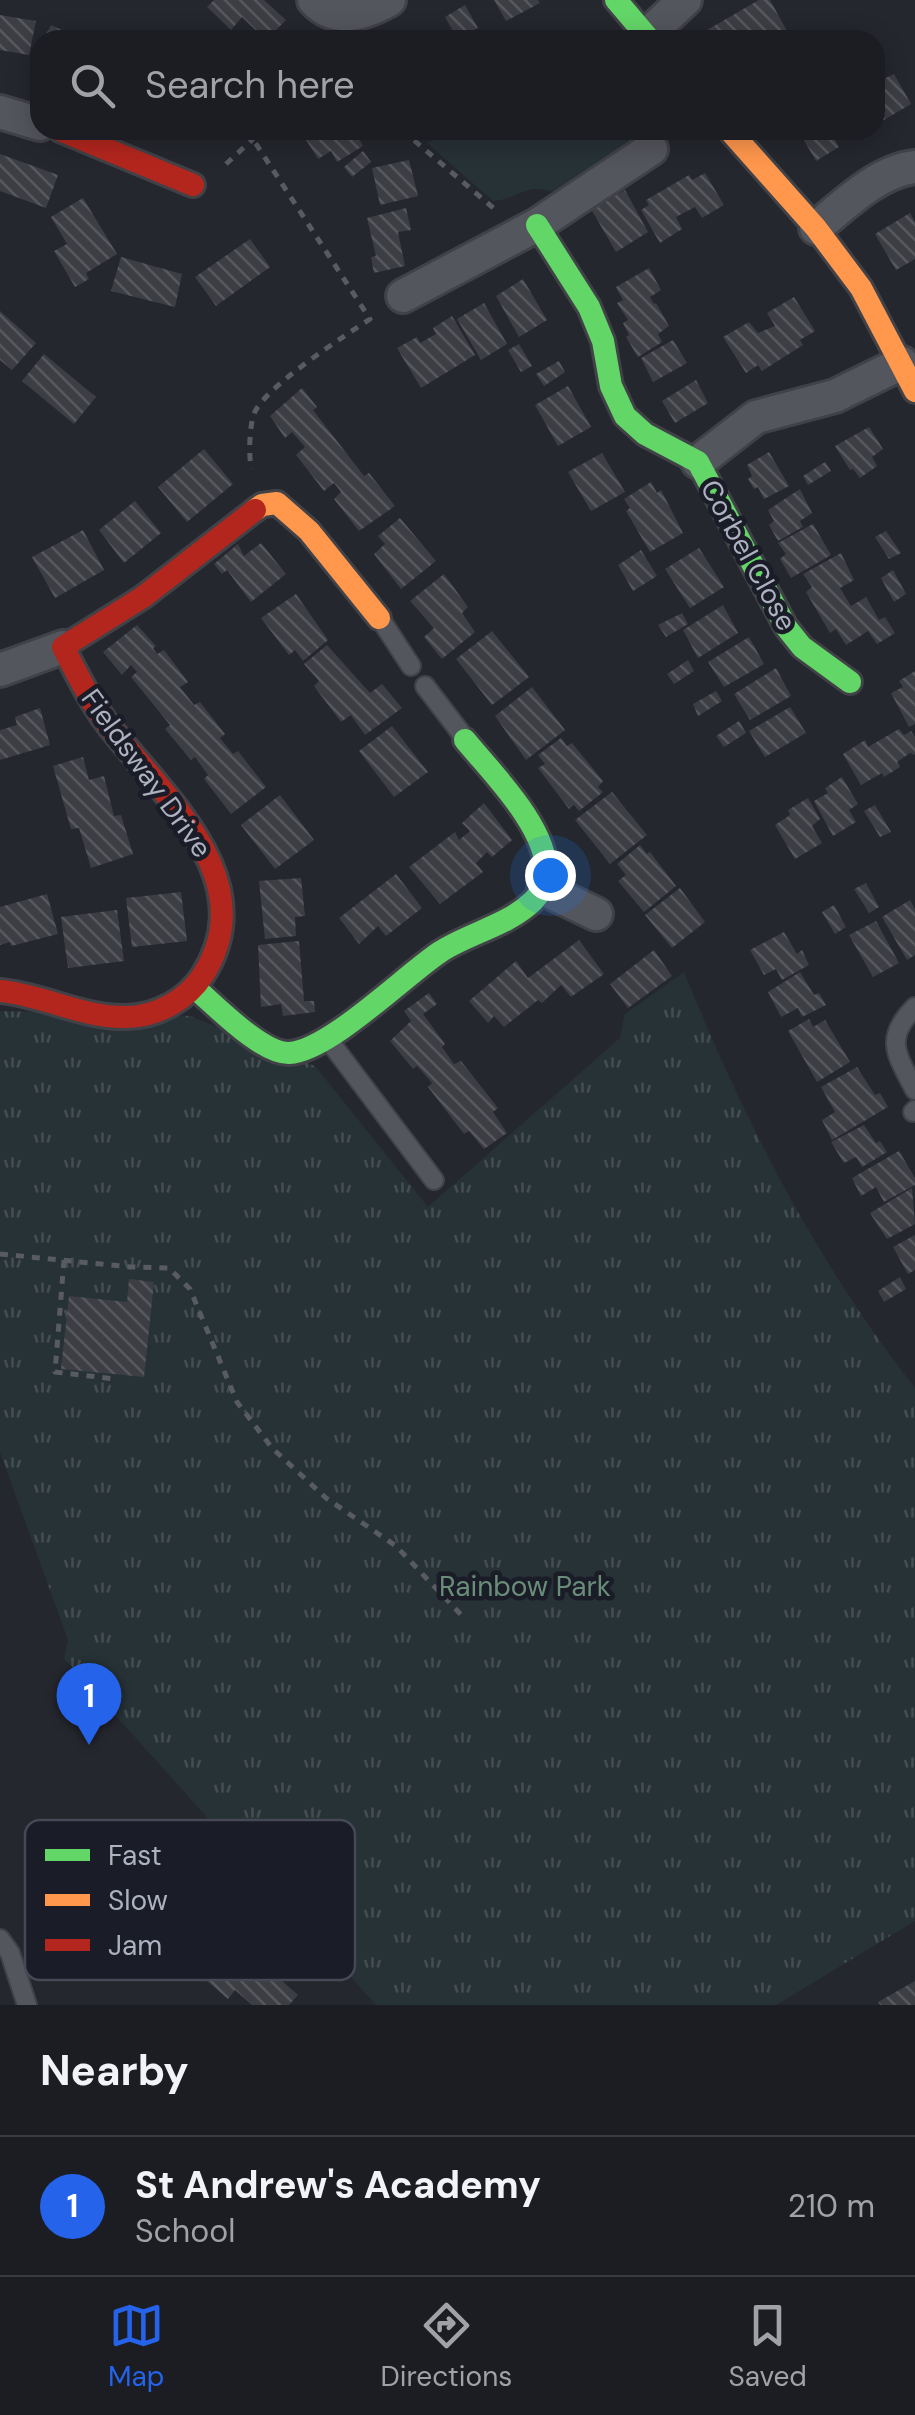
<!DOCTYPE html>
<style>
body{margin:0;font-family:"DM Sans",sans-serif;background:#292a2f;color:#f1f3f6}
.you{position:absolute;left:550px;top:875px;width:35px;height:35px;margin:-25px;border:8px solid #fff;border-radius:50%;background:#1a73e8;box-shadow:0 0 0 15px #1a73e833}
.badge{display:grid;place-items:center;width:65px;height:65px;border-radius:50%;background:#2563eb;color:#fff;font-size:32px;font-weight:700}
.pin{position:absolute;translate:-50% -82px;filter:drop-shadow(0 2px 5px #0008)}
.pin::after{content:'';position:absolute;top:52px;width:35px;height:30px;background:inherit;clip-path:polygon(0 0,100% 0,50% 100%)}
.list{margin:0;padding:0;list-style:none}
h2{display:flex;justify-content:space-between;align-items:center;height:130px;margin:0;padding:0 40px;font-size:42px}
h2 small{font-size:32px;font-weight:400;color:#a0a2a5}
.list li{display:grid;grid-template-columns:65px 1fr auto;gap:30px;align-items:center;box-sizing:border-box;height:140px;padding:0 40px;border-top:2px solid #3a3b40}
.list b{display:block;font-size:38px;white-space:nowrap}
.list p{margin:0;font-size:32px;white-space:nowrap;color:#a0a2a5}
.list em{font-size:32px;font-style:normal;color:#a0a2a5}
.icon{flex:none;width:55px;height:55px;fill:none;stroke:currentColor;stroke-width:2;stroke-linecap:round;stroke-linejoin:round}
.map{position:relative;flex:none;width:915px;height:2005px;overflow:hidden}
.search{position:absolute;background:#1c1d22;box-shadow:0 5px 25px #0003;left:30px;right:30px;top:30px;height:110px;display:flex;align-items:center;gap:25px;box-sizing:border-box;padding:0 35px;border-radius:30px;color:#a0a2a5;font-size:38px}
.sheet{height:270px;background:#1c1d22}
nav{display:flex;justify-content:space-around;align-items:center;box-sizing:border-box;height:140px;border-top:2px solid #3a3b40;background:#1c1d22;font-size:28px;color:#a0a2a5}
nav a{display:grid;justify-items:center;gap:5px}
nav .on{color:#2563eb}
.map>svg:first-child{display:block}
</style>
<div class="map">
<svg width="915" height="2005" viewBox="0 0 915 2005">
<defs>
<pattern id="park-tufts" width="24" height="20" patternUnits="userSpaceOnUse" patternTransform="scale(2.5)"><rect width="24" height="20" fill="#273236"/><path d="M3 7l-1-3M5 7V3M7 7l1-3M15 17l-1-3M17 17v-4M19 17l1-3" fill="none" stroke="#444d51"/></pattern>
<pattern id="building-back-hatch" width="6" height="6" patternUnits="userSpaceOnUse" patternTransform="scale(2.5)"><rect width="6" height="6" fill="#3c3e44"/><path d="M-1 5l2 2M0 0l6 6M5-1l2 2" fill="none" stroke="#56585d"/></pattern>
</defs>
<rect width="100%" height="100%" fill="#25272e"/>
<path fill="#273236" d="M449 130H654L567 191C555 194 546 188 534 189 520 191 508 200 493 201L427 143Z"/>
<path fill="url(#park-tufts)" d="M684 972C745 1122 815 1260 915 1388V1921L776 2005H376L64 1658 68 1640 0 1452V1011L190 1016 315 1066 428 1207 620 1038 625 1014Z"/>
<path fill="url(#building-back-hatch)" d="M214 0H264L286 20 266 40 242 17 231 30 207 7Z
M494 0H538L540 3 506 21Z
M759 0H770L787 31 770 40H712L707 30Z
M465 5 478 28 457 38 445 17Z
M0 15 36 21 29 55 0 50Z
M51 25 82 40H43Z
M894 74 911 104 877 124 875 83Z
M311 130H354L363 146 337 162 331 151 318 159 303 135Z
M798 130H829L839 147 816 161Z
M363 151 371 162 352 177 344 167Z
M0 154 58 175 46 208 0 191Z
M409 160 418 196 380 205 372 168Z
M705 173 724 205 702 218 695 207 676 217 682 229 660 243 641 210 649 205 646 200 689 175 692 180Z
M625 190 648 232 616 252 591 209Z
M83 198 117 254 86 273 89 279 75 287 54 251 67 244 51 217Z
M406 208 411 230 398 232 405 266 374 273 371 257 376 256 367 218Z
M910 213 915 222V259L896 270 875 234Z
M250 239 270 267 216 306 195 277Z
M121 257 182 274 175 307 111 291Z
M649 268 661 290 650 297 654 304 656 303 669 326 658 334 662 342 638 357 626 337 629 335 623 323 628 320 617 303 623 300 616 287Z
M523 279 547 320 519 337 496 296Z
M794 297 815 331 800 340 803 345 762 371 758 365 746 373 723 337 749 322 758 333 775 326 767 313Z
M484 303 507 344 481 360 457 319Z
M0 311 36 343 12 370 0 360Z
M452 316 475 355 421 388 397 348 417 337 420 343 436 334 433 328Z
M673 340 687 363 653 382 641 358Z
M519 344 532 366 521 372 508 350Z
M44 354 96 397 74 424 22 381Z
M559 361 565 372 544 386 536 374Z
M696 380 708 403 675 423 662 401Z
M568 386 591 427 558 446 535 405Z
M302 388 317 407 313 410 364 476 369 473 395 506 359 531 334 499 341 492 334 483 324 491 296 455 305 447 292 432 285 438 270 416Z
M869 427 883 449 872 457 877 466 860 478 853 469 850 470 835 446Z
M204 449 233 484 187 522 158 487Z
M769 452 789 486 764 499 758 487 754 489 748 479 752 476 747 465Z
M602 453 625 492 591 511 568 472Z
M825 462 831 471 808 485 803 476Z
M651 482 657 493 661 490 683 533 650 552 626 511 630 508 624 499Z
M800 489 812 513 800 521 803 527 778 541 769 525 774 521 768 510Z
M135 501 161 533 124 563 99 530Z
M400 518 436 561 401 589 374 554 385 544 378 536Z
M813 524 831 555 791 578 780 559 786 554 778 543Z
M83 530 104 570 55 598 32 557Z
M886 531 901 553 889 559 875 537Z
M261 543 286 574 251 602 227 570 222 574 214 564 238 544 244 556Z
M699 548 724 587 690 608 665 569Z
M641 550 657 576 633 591 618 565Z
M841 553 854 580 840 588 851 606 866 597 879 620 885 617 895 633 877 644 868 631 846 645 836 629 830 633 806 592 812 587 803 574Z
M893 570 906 594 894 602 881 578Z
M444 574 468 607 462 613 475 632 442 659 424 637 434 628 410 601Z
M296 594 328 640 303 661 295 650 289 655 261 618Z
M723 605 738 633 698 658 683 630Z
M682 613 688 624 666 637 658 625Z
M137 625 156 646 153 648 157 654 164 650 188 682 180 687 194 705 200 702 225 734 220 738 233 754 238 751 266 787 231 814 204 779 208 775 195 757 191 760 165 729 170 725 131 677 137 672 131 665 122 675 103 652Z
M492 631 529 677 492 705 456 659Z
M749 637 764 664 724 687 708 662Z
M327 645 370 693 382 684 402 708 365 735 351 715 341 722 314 686 319 681 304 664Z
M688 660 694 671 674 684 667 674Z
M776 668 791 696 750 720 734 694Z
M915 671V724L909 727 891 693 903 687 899 681Z
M532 687 565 730 526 760 495 716Z
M716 691 722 701 698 716 693 704Z
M790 707 806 733 765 757 749 731Z
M40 708 50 745 0 760V730L17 725 15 717Z
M739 721 746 733 724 747 716 736Z
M392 726 428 772 394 797 359 751Z
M899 729 904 735 911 731 915 737V755L910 753 897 762 900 767 884 777 882 773 861 785 843 754 865 740 868 747Z
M561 738 567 746 572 743 603 781 598 787 603 792 579 811 574 805 569 809 538 768 545 764 538 755Z
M83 757 89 780 104 776 114 816 121 815 133 854 91 868 79 828 71 829 53 766Z
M842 777 858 804 849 810 856 822 833 836 814 801 828 793 825 788Z
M612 792 647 835 610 864 575 820Z
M280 795 314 840 275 869 241 825Z
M808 798 820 819 812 826 822 843 795 859 775 825 790 815 788 810Z
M484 803 512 840 492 857 487 852 476 863 483 872 440 904 409 867 455 832 459 840 470 831 462 823Z
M875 805 891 832 880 837 864 811Z
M640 845 647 854 650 852 676 886 644 912 618 881 626 875 617 864Z
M396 874 422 908 386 936 378 926 359 944 339 918Z
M301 878 305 916 295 917 296 936 265 939 259 881Z
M866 883 879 907 869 913 854 889Z
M680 888 705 922 672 948 645 915Z
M181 892 187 941 132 947 126 898Z
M47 894 58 934 11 946 10 942 0 945V907Z
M910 900 915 909V955L907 960 882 917Z
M834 905 846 927 835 934 822 912Z
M117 910 124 961 68 968 61 917Z
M876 921 899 963 873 977 849 935Z
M784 932 797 954 802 950 809 965 782 980 776 969 764 975 750 950Z
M579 940 604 974 571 997 561 985 542 1003 538 1000 504 1027 494 1016 488 1023 469 1001 516 961 528 978Z
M299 941 304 1001H314L315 1012 283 1016 281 1004 261 1007 258 945Z
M654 950 672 976 628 1008 610 984Z
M800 972 814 995 819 993 826 1005 802 1017 798 1008 781 1017 768 992Z
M429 993 437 1004 423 1014 445 1044 442 1047 454 1064 461 1061 498 1108 493 1112 507 1133 484 1149 469 1131 464 1134 428 1087 432 1083 417 1066 413 1069 390 1041 411 1021 404 1011Z
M809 1019 813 1027 825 1020 850 1062 817 1082 788 1031Z
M857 1067 875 1095 880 1093 888 1107 832 1140 822 1120 835 1112 821 1087Z
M864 1125 876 1143 880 1141 887 1152 862 1167 856 1157 844 1163 831 1142Z
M899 1151 915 1178V1185L884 1202 876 1187 861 1196 852 1178Z
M912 1188 915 1224 887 1239 870 1213Z
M915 1235V1270L908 1274 893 1247Z
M900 1277 906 1289 884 1302 878 1291Z
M129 1279 154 1282 144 1377 61 1369 69 1296 127 1302Z
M210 1933 250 1969 258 1960 298 1995 289 2005H252L235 1990 228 1999 185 1962Z
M915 1981V2005H880L878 2002Z"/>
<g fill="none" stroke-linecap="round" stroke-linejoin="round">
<g stroke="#404247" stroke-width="22">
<path id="lane" d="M381 620 411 666
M425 686 464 737
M915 1007C883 1039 897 1055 915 1090
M327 1038 434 1180
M913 1112 915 1110
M0 1939 10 1953 27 2005"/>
</g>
<g stroke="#404247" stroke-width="38">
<path id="street" d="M314 0C335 23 364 14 389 0
M646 36 685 0
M0 112 40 124
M816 228C844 205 878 171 915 167
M403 296 537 225 651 149
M698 462 756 417 835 396 902 363
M0 670 63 647
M544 889 596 914"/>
</g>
<g stroke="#404247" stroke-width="28">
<path id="fast" d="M616 0 650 40
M537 225 589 307 603 341 611 386 625 416 645 434 698 462 786 627 802 647 850 682
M196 989C216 1006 262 1054 289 1053 329 1051 404 976 440 952 469 933 507 926 533 901 540 894 545 884 546 874 549 829 492 773 465 740"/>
</g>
<g stroke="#404247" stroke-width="28">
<path id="slow" d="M729 130 816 228 861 288 915 391
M255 510 262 505 277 503 309 531 379 618"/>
</g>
<g stroke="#404247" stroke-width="28">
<path id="jam" d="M60 130 193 185
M0 991C43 995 83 1018 126 1017 156 1017 187 1000 203 975 264 880 162 795 109 726 90 701 77 674 63 647L143 597 255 510"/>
</g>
<path stroke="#585b62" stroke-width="5" stroke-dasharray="8 8" stroke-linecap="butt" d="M247 130 370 319C346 335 263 388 254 414 249 428 249 454 251 469
M402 130 498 212
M226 164 253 139
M0 1254 131 1267 169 1268 190 1289 237 1402 272 1448 326 1498 396 1546 466 1620
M64 1260 55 1372 115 1379"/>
<use href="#lane" stroke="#54565d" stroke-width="18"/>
<use href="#street" stroke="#54565d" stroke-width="32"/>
<use href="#fast" stroke="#63d668" stroke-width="22"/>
<use href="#slow" stroke="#ff974d" stroke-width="22"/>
<use href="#jam" stroke="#b3261e" stroke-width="22"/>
</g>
<g text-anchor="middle" stroke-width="9" stroke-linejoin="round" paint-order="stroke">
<g font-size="28" fill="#aeb1c0" stroke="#1a1c27">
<text transform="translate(749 555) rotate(61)" y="10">Corbel Close</text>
<text transform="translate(147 773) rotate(54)" y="10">Fieldsway Drive</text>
</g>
<g font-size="28" fill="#698d79" stroke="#1a1c27">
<text x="525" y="1596">Rainbow Park</text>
</g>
</g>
<rect x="25" y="1820" width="330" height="160" rx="15" fill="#1a1c27" stroke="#464955" stroke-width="2.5"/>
<rect x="45" y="1849" width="45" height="12" fill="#63d668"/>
<rect x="45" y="1894" width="45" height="12" fill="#ff974d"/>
<rect x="45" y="1939" width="45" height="12" fill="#b3261e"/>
<g font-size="28" fill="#aeb1c0">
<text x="108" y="1865">Fast</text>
<text x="108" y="1910">Slow</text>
<text x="108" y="1955">Jam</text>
</g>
</svg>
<div class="you"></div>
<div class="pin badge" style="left:89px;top:1745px">1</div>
<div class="search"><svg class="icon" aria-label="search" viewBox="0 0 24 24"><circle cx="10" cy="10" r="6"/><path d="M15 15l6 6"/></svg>Search here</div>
</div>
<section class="sheet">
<h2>Nearby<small></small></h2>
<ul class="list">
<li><span class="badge">1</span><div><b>St Andrew's Academy</b><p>School</p></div><em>210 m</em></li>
</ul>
</section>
<nav>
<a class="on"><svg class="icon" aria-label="map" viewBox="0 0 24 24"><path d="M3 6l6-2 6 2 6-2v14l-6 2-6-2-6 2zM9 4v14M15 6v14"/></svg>Map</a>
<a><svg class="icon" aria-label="directions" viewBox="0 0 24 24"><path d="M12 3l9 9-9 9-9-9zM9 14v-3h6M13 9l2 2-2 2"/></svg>Directions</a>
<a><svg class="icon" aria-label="saved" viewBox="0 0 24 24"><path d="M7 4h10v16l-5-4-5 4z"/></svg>Saved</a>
</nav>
